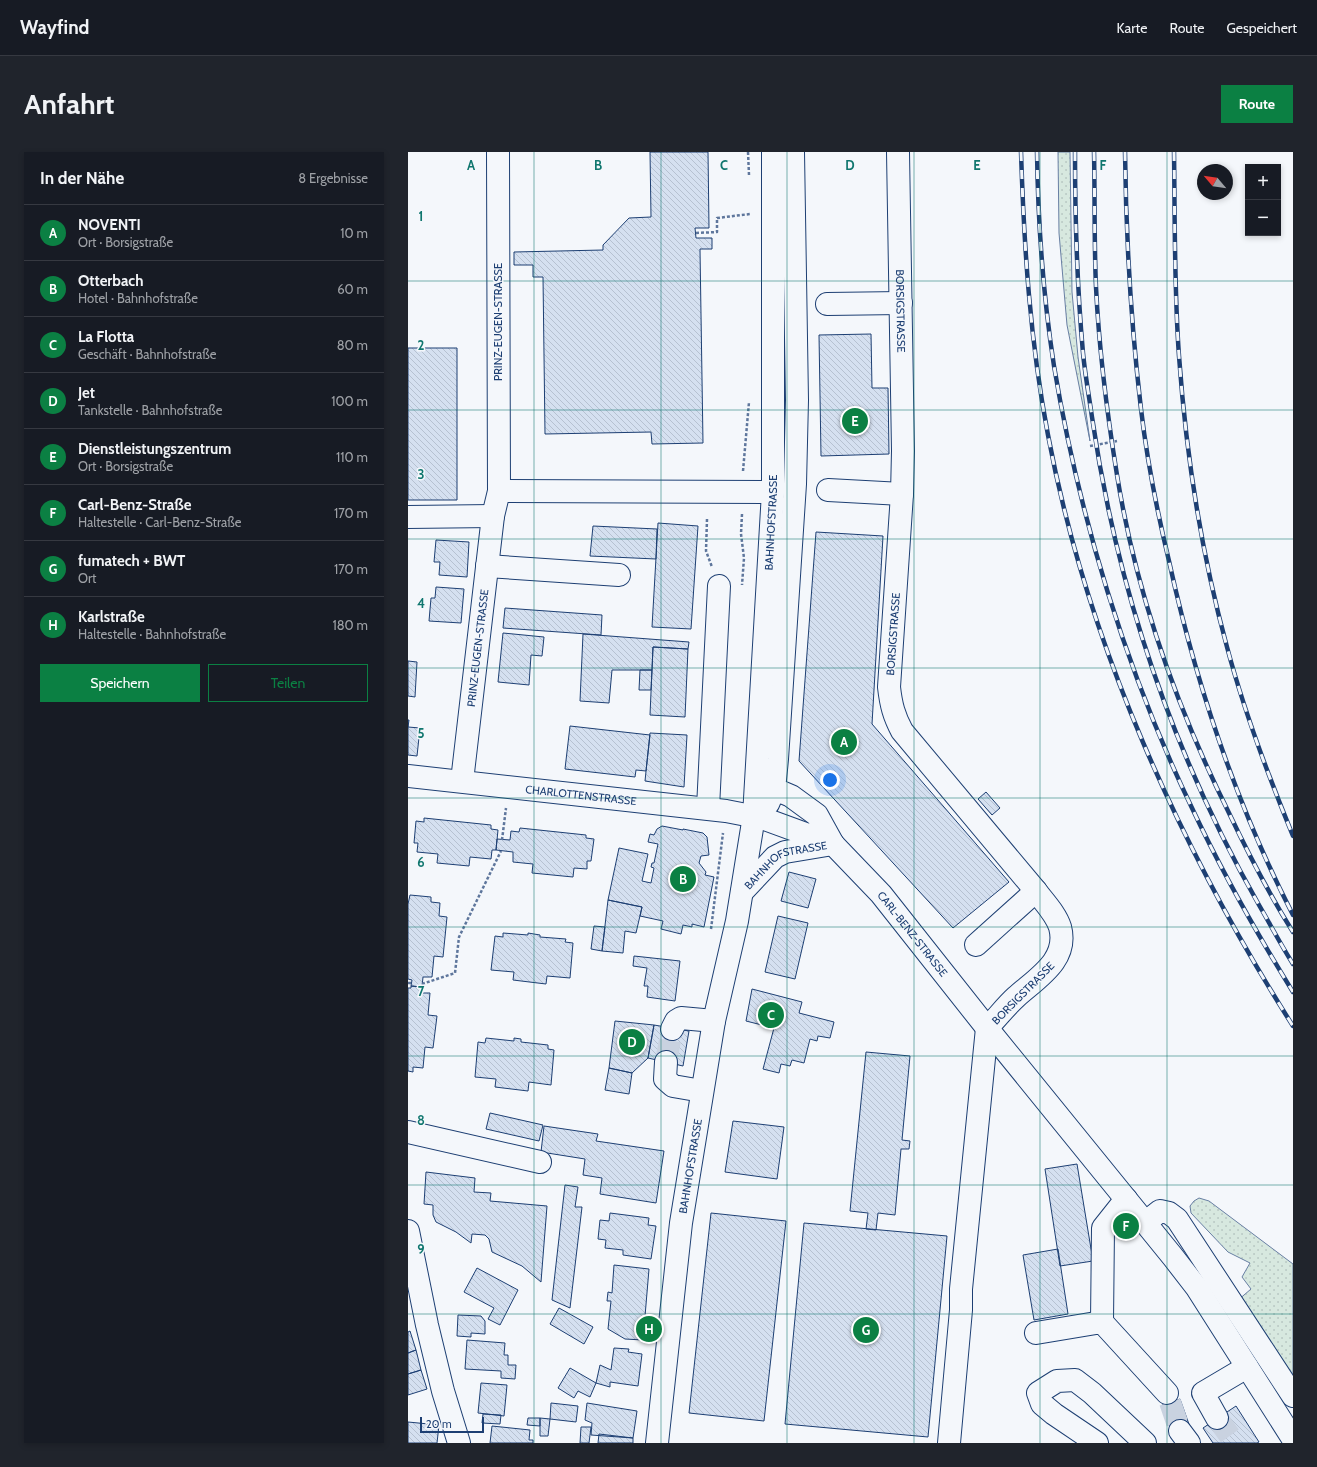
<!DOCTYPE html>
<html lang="de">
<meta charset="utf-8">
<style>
body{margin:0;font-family:Cabin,sans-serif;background:#20242c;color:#f1f3f6}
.controls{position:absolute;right:12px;top:12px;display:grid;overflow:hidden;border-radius:0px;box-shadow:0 2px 6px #0003}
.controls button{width:36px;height:36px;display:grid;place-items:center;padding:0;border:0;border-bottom:1px solid #363941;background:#171b24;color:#f1f3f6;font:20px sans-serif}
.compass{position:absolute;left:789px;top:12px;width:36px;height:36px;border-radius:50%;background:#171b24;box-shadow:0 2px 6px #0003;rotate:299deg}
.scale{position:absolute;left:12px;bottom:10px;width:64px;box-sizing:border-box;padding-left:4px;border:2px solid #1d3f73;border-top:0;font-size:11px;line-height:14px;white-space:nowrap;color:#1d3f73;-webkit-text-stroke:3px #f4f7fb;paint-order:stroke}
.you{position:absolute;left:422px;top:628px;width:14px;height:14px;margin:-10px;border:3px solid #fff;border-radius:50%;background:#1a73e8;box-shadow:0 0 0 6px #1a73e833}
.badge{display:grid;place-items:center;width:26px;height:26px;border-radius:50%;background:#0b8043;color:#fff;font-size:13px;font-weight:700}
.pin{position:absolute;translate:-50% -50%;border:2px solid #fff;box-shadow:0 1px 4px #0006}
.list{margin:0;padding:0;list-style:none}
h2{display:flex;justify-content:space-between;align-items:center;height:52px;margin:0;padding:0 16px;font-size:17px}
h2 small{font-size:13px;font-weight:400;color:#9ea1a6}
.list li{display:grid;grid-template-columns:26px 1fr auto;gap:12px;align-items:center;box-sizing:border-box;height:56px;padding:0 16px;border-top:1px solid #363941}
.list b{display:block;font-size:15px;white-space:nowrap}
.list p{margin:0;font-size:13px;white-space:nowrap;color:#9ea1a6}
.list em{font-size:13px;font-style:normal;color:#9ea1a6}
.actions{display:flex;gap:8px;padding:12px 16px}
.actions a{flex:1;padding:9px 0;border:1px solid #0b8043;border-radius:0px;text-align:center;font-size:14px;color:#0b8043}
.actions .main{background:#0b8043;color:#fff}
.map{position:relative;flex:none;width:885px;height:1291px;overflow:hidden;border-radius:0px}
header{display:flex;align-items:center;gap:24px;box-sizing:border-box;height:56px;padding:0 20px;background:#171b24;border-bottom:1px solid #363941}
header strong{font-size:19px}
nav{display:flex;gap:22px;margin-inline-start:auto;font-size:14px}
.intro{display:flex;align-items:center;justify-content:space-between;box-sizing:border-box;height:96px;padding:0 24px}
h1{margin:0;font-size:28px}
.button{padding:10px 18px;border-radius:0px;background:#0b8043;color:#fff;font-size:14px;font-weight:700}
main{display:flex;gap:24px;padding:0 24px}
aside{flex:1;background:#171b24;border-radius:0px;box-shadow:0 2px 6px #0003}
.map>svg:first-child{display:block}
</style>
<header>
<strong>Wayfind</strong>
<nav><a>Karte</a><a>Route</a><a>Gespeichert</a></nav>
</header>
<div class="intro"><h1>Anfahrt</h1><a class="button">Route</a></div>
<main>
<aside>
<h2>In der Nähe<small>8 Ergebnisse</small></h2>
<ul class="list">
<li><span class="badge">A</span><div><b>NOVENTI</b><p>Ort · Borsigstraße</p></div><em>10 m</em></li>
<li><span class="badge">B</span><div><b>Otterbach</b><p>Hotel · Bahnhofstraße</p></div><em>60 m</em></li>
<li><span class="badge">C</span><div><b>La Flotta</b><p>Geschäft · Bahnhofstraße</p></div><em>80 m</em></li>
<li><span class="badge">D</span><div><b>Jet</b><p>Tankstelle · Bahnhofstraße</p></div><em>100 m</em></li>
<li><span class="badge">E</span><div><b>Dienstleistungszentrum</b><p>Ort · Borsigstraße</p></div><em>110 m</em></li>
<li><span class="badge">F</span><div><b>Carl-Benz-Straße</b><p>Haltestelle · Carl-Benz-Straße</p></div><em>170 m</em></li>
<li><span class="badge">G</span><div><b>fumatech + BWT</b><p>Ort</p></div><em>170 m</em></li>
<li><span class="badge">H</span><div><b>Karlstraße</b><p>Haltestelle · Bahnhofstraße</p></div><em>180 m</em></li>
</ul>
<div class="actions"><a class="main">Speichern</a><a>Teilen</a></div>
</aside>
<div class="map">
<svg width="885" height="1291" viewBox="0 0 885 1291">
<defs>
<pattern id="grass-dots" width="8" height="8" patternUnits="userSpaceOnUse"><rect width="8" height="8" fill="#d7e8df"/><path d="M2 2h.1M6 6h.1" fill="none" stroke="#b8c8c3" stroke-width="1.8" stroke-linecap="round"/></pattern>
<pattern id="building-back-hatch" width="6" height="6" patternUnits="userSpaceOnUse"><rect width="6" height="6" fill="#d5e0f0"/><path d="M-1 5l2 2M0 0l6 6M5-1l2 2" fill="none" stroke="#b6c1d1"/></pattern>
</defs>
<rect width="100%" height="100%" fill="#f4f7fb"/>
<path fill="url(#grass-dots)" stroke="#687fa3" d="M650 0H662L664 140 670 205 682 289 659 173 651 81Z
M791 1046 801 1049 885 1112V1231L829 1149 843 1137 834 1125 842 1111 820 1100 783 1061 782 1054 786 1049Z"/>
<path fill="url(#building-back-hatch)" stroke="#1d3f73" d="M242 0H300L301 76H287L288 86H304V97H292L295 291 244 292 243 280 137 282 135 125H125V113H106V100L195 98V93L221 66 243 65Z
M463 182 464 236H480L481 302 413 304 411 183Z
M0 196H49V348H0Z
M250 371 290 374 283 477 244 475Z
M185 374 249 377 248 407 182 404Z
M408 380 475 384 464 572 601 730 545 776 391 609Z
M28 388 61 390 59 425 31 423 32 410H26Z
M28 435 56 437 53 471 21 469 23 446H27Z
M97 456 194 463 193 483 95 476Z
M95 481 136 485 134 504 123 503 121 533 90 530Z
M175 482 281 490 280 497 245 495 244 518H204L201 551 172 549Z
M245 495 280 497 277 565 242 563Z
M0 509 9 510 7 545 0 544Z
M232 518H244L243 538H231Z
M0 568H1L0 575 12 576 9 604 0 603Z
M162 574 242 583 238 619 228 618 227 625 157 617Z
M242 581 279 583 276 635 237 629Z
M578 640 592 656 584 663 570 647Z
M16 666 83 673V677L90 678 88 698H84L83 707 62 705 61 714 29 711 30 702 9 700 10 691H6L8 669 16 670Z
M254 674 275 678V677L295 681 299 685 301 703 293 704 291 711 298 720 297 723 306 725 296 775 284 772V775L275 773 273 782 253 777 255 769 232 764 234 755 200 748 211 696 240 702 234 729 243 731 246 716 243 715 244 711H246L250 692 240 690 242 682 246 683 249 677Z
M112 676 178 683V686L186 687 183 709H179V717L166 716 165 725 124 721 125 712 105 710V700L88 698 89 687 102 688 103 679 111 680Z
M381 720 408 727 400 756 373 749Z
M2 743 23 745V750L32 751 31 764 39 765 35 805 26 804 24 825H15L14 835 3 834 4 828 0 827V752Z
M200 748 234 755 228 781 217 779 215 801 194 799Z
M370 764 400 771 387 827 357 820Z
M186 774 197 775 194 799 183 797Z
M95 781 120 783V781L132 783V785L158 787 157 790 165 791 162 826 139 824 138 832 105 828 106 820 83 818 87 784 95 785Z
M226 804 272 809 267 849 239 845 240 834H236L239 816 225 814Z
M3 834 14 835 13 841H22L20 863 29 864 25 896 17 895 15 916 5 915V920L0 919V836H3Z
M344 837 394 850 391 861 426 870 422 886 410 884 409 889 402 887 396 911 384 908 382 914 373 912 371 921 355 917 366 876 338 869Z
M207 869 246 873 240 906 224 921 201 916Z
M246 873 281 879 275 914 240 906Z
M78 886 106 889V886L113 887V890L140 893V897L146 898 143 933 121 930 120 939 87 935 88 927 67 925 70 890 77 891Z
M458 900 502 904 494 988 502 989 501 997H493L487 1063 470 1061 468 1078 458 1077 460 1061 442 1059Z
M201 916 224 921 221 942 197 938Z
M82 961 135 973 131 989 78 977Z
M325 969 376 975 369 1027 317 1020Z
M136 974 190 982 188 989 256 999 248 1051 192 1042 194 1026 175 1023 177 1007 133 1000Z
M669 1012 685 1109 652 1114 637 1017Z
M18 1020 67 1026 66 1040 83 1041 82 1049 139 1054 133 1130 114 1114 84 1100 81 1087 77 1083 64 1082 63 1091 48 1080 28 1070 25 1063V1053L16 1052Z
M157 1033 170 1035 167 1055H174L162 1156 144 1148Z
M202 1061 241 1066 240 1073 248 1074 243 1107 215 1103V1098L197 1096 198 1088 190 1087 192 1068 201 1069Z
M303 1061 378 1069 356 1269 281 1261Z
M396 1071 539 1084 520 1285 377 1272Z
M650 1097 660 1162 626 1168 615 1103Z
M206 1113 241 1117 235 1188 217 1187 200 1177 203 1149H199L200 1140 204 1141Z
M69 1116 110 1138 92 1173 80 1167 86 1156 56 1140Z
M151 1156 185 1175 176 1192 142 1172Z
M50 1163 73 1164 77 1169V1182L63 1181V1185L49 1184Z
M2 1179 8 1198 0 1201V1180Z
M59 1188 97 1191 96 1203H100V1213H108L107 1227 93 1226V1219L57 1217Z
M206 1196 221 1197 220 1200 234 1202 230 1234 202 1230V1235L188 1231 192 1213 203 1218Z
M8 1198 13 1218 0 1222V1201Z
M162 1216 188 1231 182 1245 170 1239 166 1246 150 1236Z
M13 1218 19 1237 0 1243V1222Z
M73 1231 99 1233 96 1264 70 1261Z
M772 1247 782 1275 764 1282 754 1253Z
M143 1251 170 1254 168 1270 142 1267Z
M179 1251 229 1259 225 1286 183 1283 184 1271 177 1268Z
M828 1254 851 1290 849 1291H805L795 1276Z
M75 1262 93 1263 92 1272 74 1271Z
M120 1266H132V1274L119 1273Z
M132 1266 142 1267 140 1284H132Z
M0 1270 31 1273 29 1291H0Z
M84 1274 122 1278 121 1288H125V1291H82Z
M173 1275H183L181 1291H172Z
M191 1282 225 1286V1291H190Z"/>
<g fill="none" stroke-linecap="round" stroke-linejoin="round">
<path stroke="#c9d2e0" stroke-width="22" stroke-dasharray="22 11" stroke-linecap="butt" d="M258 910 264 877
M762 1250 772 1279
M809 1266 827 1291"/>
<g stroke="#1d3f73" stroke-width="24">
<g id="minor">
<path id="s1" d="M490 0 495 299 494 342 481 535C483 553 486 564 494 579L628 739C636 750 648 762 652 775 661 808 629 826 608 845 598 854 589 866 579 876"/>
<path d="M419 152 493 151"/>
<path d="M420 338 494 342"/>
<path d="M91 339 365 340"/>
<path d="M0 365 85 364"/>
<path d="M79 414 211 423"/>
<path id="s2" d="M0 624 318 659 354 666 425 692"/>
<path id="s3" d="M54 629 85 364 91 339 90 0"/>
<path id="s4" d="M349 634 376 641 383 644 409 663 425 692 473 742 579 876 765 1105 789 1136 885 1287"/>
<path d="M360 652 366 638 369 607 387 332 389 248 385 0"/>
<path d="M300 656 311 434"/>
<path id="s5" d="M334 740 367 705 377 700 425 692"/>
<path d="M568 793 628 739"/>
<path d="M264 877 268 869 273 866 306 869"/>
<path d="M258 910 257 927 265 934 294 939"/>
<path d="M0 980 132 1010"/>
<path d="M738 1070 752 1059 761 1061 769 1067 885 1244"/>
<path d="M0 1079 19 1173 35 1239 51 1291"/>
<path d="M694 1170 695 1076 718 1047"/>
<path d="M628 1181 694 1170 759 1241"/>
<path d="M809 1266 795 1241 839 1215"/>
<path d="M772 1279 781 1291"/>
<path id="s6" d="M249 1291 273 1071 306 869 329 769 346 664 365 340V0"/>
<path d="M541 1291 553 1158V1137L579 876"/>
<path d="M689 1291 646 1262 634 1252 630 1241 649 1229 667 1228 684 1241 737 1291"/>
</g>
</g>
<path stroke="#5e769c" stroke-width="2.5" stroke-dasharray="3 2" stroke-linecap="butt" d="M340 0 341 23
M288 81 309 80V66L342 62
M682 294 709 289
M335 319 341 250
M334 362 333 382 336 406 334 433
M299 367 298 399 304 415
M94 688 98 656
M303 777 315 681
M0 831H4
M14 832 47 821 51 785 93 699"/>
<use href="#minor" stroke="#f4f7fb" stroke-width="22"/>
<g stroke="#1d3f73" stroke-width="4.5">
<path id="rail" d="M613 0C616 95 622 189 640 283 679 491 772 696 885 874
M629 0C630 71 635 143 646 214 671 364 718 519 784 656 814 720 848 780 885 840
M667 0C667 67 669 134 675 201 677 222 681 244 684 265 709 438 764 600 851 753 862 772 873 793 885 812
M686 0C687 45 686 90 688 135 691 198 699 261 709 323 728 441 768 554 821 661 840 701 861 742 885 780
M717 0C718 86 723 172 733 257 739 308 749 359 761 409 788 532 827 650 885 763
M766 0C767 68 766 136 771 204 778 302 793 400 819 495 836 559 860 623 885 684"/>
</g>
<use href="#rail" stroke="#f4f7fb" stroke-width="3" stroke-dasharray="9" stroke-linecap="butt"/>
</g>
<path fill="none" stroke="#0f766e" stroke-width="1" stroke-opacity="0.55" d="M126 0V1291M253 0V1291M379 0V1291M506 0V1291M632 0V1291M759 0V1291M0 129H885M0 258H885M0 387H885M0 516H885M0 646H885M0 775H885M0 904H885M0 1033H885M0 1162H885"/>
<g text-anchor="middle" stroke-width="3" stroke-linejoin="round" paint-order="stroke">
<g font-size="11" fill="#1d3f73" stroke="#f4f7fb">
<text dy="4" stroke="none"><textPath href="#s1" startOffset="159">BORSIGSTRASSE</textPath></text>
<text transform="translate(90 170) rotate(-90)" y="4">PRINZ-EUGEN-STRASSE</text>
<text dy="4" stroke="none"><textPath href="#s6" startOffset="929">BAHNHOFSTRASSE</textPath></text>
<text transform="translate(485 482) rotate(-86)" y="4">BORSIGSTRASSE</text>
<text dy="4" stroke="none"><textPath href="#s3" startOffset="134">PRINZ-EUGEN-STRASSE</textPath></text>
<text dy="4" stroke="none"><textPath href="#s2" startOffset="174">CHARLOTTENSTRASSE</textPath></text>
<text dy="4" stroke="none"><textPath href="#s5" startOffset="54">BAHNHOFSTRASSE</textPath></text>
<text dy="4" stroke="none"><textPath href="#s4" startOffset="221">CARL-BENZ-STRASSE</textPath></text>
<text transform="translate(615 841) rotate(-45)" y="4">BORSIGSTRASSE</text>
<text dy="4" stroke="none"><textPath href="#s6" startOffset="279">BAHNHOFSTRASSE</textPath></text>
</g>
</g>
<g font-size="13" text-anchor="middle" font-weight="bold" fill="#0f766e" stroke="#f4f7fb" stroke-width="3" stroke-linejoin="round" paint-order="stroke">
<text x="63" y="18">A</text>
<text x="190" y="18">B</text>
<text x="316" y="18">C</text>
<text x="442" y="18">D</text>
<text x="569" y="18">E</text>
<text x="695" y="18">F</text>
<text x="13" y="69">1</text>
<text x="13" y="198">2</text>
<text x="13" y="327">3</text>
<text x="13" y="456">4</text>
<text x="13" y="586">5</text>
<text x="13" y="715">6</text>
<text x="13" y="844">7</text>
<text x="13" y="973">8</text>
<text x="13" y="1102">9</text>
</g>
</svg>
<div class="controls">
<button>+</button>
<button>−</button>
</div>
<svg class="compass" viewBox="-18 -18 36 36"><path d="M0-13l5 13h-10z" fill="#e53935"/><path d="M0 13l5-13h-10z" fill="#9ea1a6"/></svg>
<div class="scale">20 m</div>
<div class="you"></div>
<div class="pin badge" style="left:436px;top:590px">A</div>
<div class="pin badge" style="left:275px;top:727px">B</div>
<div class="pin badge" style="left:363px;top:863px">C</div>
<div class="pin badge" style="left:224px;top:890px">D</div>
<div class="pin badge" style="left:447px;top:269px">E</div>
<div class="pin badge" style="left:718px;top:1074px">F</div>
<div class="pin badge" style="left:458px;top:1178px">G</div>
<div class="pin badge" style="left:241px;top:1177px">H</div>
</div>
</main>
